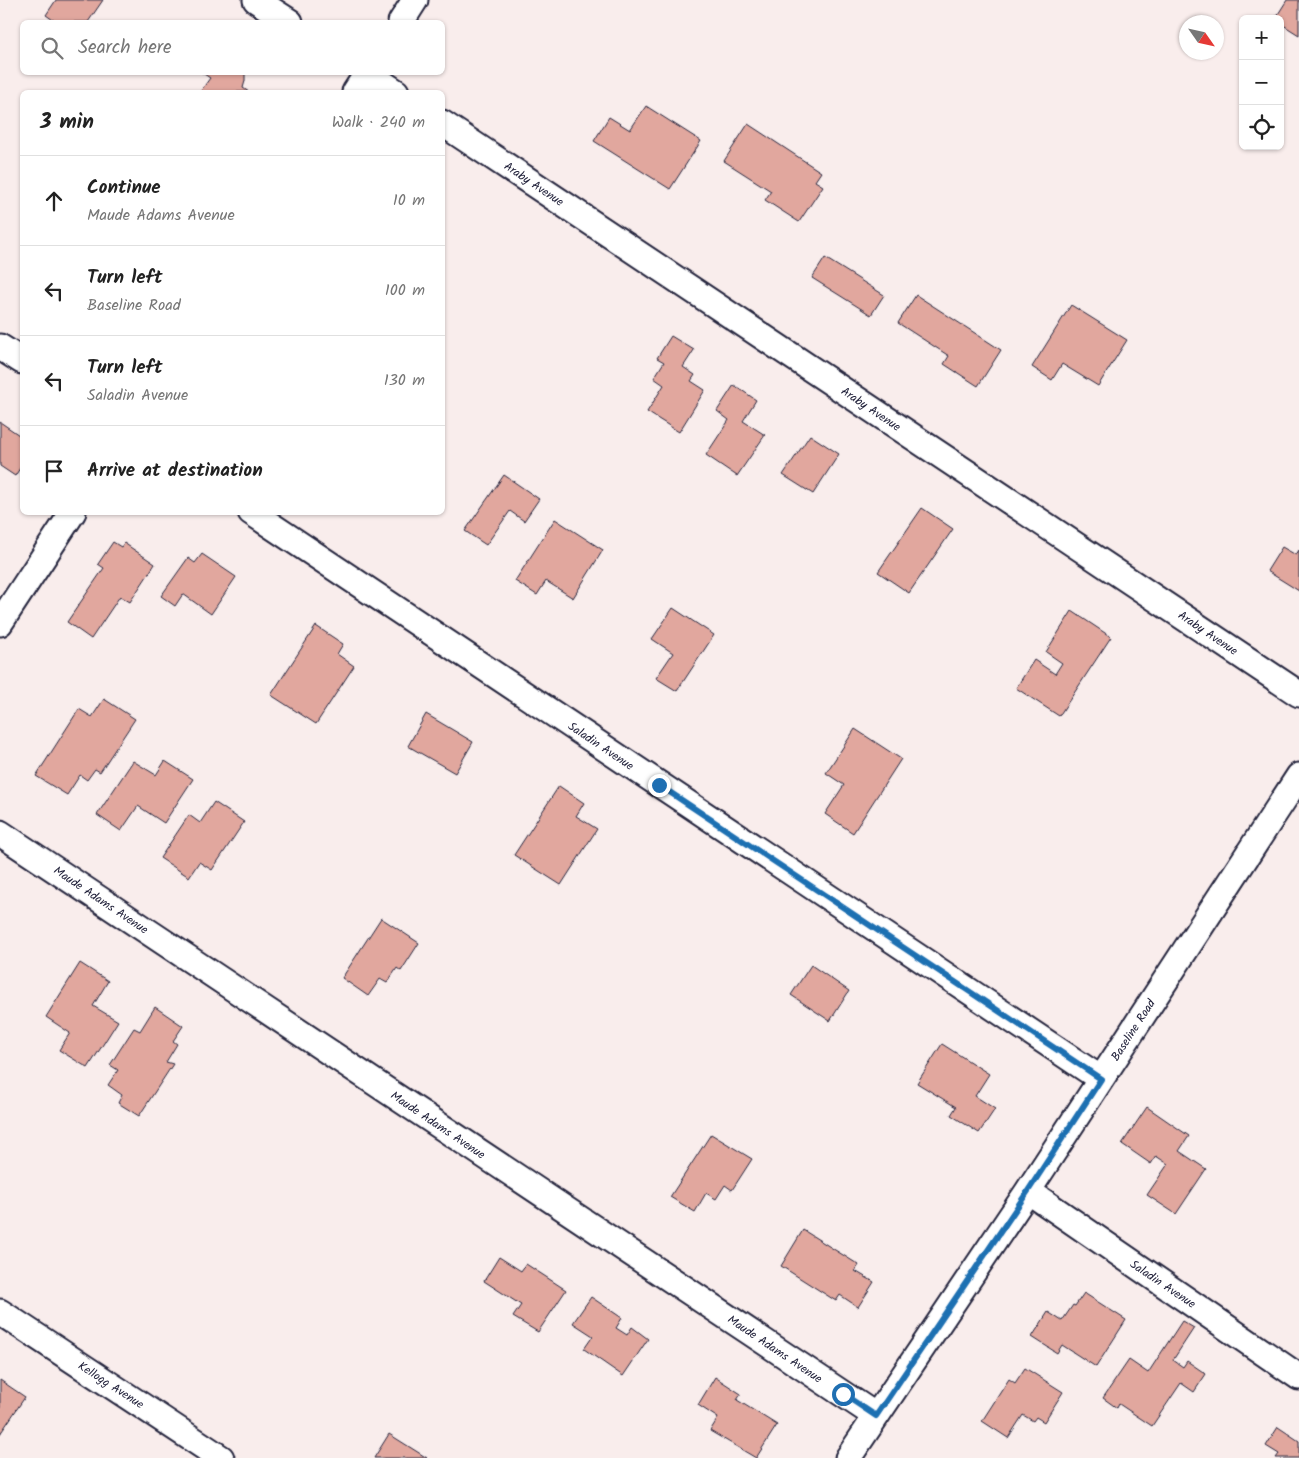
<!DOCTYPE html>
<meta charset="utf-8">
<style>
body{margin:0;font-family:Kalam,sans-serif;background:#f6f6f6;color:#222}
.controls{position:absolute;right:15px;top:15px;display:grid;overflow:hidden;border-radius:8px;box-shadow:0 1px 4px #0004}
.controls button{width:45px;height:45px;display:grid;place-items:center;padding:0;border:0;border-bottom:1px solid #e0e0e0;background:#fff;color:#222;font:25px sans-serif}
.compass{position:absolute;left:1179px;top:15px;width:45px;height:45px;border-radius:50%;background:#fff;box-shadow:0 1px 4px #0004;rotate:124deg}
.stop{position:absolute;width:15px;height:15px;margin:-11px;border:4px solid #1f6fb2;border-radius:50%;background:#fff}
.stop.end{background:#1f6fb2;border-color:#fff;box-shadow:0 1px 5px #0008}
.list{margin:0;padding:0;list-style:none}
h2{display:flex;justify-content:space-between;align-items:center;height:65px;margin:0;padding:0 20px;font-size:21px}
h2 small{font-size:16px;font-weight:400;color:#767676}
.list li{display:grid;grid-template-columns:32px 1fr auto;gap:15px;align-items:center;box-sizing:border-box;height:90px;padding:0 20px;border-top:1px solid #e0e0e0}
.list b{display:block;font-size:19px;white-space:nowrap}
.list p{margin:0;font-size:16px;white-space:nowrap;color:#767676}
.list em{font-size:16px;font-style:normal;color:#767676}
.icon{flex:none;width:28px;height:28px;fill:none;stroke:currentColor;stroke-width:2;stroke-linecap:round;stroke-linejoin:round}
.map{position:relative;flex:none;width:1299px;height:1458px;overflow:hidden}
.search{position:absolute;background:#fff;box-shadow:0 1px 4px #0004;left:20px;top:20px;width:425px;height:55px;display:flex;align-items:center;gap:12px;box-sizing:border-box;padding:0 18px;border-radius:8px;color:#767676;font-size:19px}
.panel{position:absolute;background:#fff;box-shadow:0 1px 4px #0004;left:20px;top:90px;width:425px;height:425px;border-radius:8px}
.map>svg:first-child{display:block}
</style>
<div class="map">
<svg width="1299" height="1458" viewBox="0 0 1299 1458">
<rect width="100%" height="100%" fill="#f9edec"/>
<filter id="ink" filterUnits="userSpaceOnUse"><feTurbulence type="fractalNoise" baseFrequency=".02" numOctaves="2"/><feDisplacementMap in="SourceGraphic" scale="10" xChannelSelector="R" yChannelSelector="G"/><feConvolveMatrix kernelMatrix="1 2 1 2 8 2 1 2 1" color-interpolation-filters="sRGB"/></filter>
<g filter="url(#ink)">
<path fill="#e1a79e" stroke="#22223b" d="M56 0H103L88 22H56L46 15Z
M1287 0H1299V35L1280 23V19H1275Z
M201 72H245V81L243 88 249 92H200L210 78Z
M646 106 701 141 670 189 594 141 609 117 630 130Z
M748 124 821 172 815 181 823 186 799 222 765 200 771 191 724 161Z
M825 258 884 295 871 315 812 278Z
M916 295 1001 350 978 386 944 364 949 356 898 323Z
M1071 305 1127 340 1098 386 1062 364 1052 380 1032 367Z
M671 336 694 350 683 367 695 375 691 381 705 390 679 432 647 412 664 385 654 378 664 362 657 358Z
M734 385 756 400 743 421 765 435 737 476 706 455 729 420 717 411Z
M0 422 22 437V465L15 476 0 466Z
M810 435 839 454 813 494 783 475Z
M504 475 539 499 524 521 510 511 486 545 465 531Z
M922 508 953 529 909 593 878 572Z
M555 519 603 550 573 598 546 581 537 595 515 581Z
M113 542 121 547 124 543 155 564 130 602 120 596 91 639 67 622 104 568 98 564Z
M1282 547 1296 555 1299 550V591L1267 571Z
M202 554 236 577 211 614 183 594 175 606 161 596 188 558 195 563Z
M673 608 714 635 677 691 656 678 673 653 652 639Z
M1072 611 1111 637 1059 716 1016 688 1034 660 1055 674 1062 663 1046 652Z
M316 626 343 644 337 654 354 666 316 724 271 695Z
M104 699 135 719 100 772 95 769 87 780 80 775 67 795 36 776 79 709 92 717Z
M426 714 473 742 455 773 408 746Z
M855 729 901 759 853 833 825 814 844 785 826 773Z
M133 761 156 775 165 761 193 779 164 823 138 806 121 831 97 815Z
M559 786 584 803 576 816 597 829 561 885 514 855Z
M214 802 244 822 212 870 199 862 189 877 160 858 189 815 200 823Z
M381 918 419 943 401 971 397 968 387 983 380 979 368 996 342 978Z
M80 963 108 981 93 1006 118 1021 88 1068 59 1050 70 1033 46 1017Z
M811 965 849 991 830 1021 791 995Z
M155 1007 183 1026 173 1041 177 1044 166 1062 173 1064 139 1116 118 1103 122 1095 108 1085 118 1070 110 1065 134 1028 140 1031Z
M942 1044 989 1074 975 1096 995 1109 979 1133 951 1115 956 1107 917 1083Z
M1147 1107 1189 1136 1179 1151 1206 1169 1176 1214 1147 1195 1168 1164 1156 1156 1151 1164 1122 1144Z
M711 1134 752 1159 732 1190 725 1185 716 1199 706 1193 695 1212 670 1197Z
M803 1230 859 1265 855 1271 874 1282 858 1307 840 1295 836 1301 781 1266Z
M499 1257 521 1271 526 1264 566 1290 538 1332 513 1317 521 1305 484 1281Z
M1084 1293 1126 1320 1096 1367 1062 1345 1057 1353 1032 1337 1048 1312 1062 1321 1073 1305 1075 1306Z
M591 1297 622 1318 616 1328 627 1335 632 1327 648 1339 623 1376 584 1349 593 1336 573 1323Z
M1182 1321 1194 1328 1173 1360 1183 1367 1187 1361 1206 1374 1194 1392 1181 1383 1152 1426 1119 1404 1117 1408 1103 1398 1129 1360 1148 1373Z
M1025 1368 1063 1392 1044 1422 1036 1417 1033 1421 1023 1415 1008 1438 982 1421 1009 1379 1015 1383Z
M715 1377 741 1394 737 1400 777 1425 756 1458 710 1431 718 1418 698 1405Z
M0 1380 25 1397 0 1434Z
M1278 1427 1299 1441V1458H1276L1279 1454 1266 1446Z
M389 1434 427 1458H374Z"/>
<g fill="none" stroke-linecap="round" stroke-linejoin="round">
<g stroke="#22223b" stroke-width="29">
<path id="minor" d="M256 0 290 22
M401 22 415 0
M366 72 396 92
M355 92 368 72
M442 123 1299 694
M0 347 22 361
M251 512 1101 1079
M0 623 73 512
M0 833 876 1416
M1028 1191 1299 1377
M0 1312 221 1458
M848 1458 1028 1191 1299 776"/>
</g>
<use href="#minor" stroke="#fff" stroke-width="25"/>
</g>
</g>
<g fill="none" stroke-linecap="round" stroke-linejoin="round" filter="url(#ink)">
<path stroke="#1f6fb2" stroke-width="6" d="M659 785 1101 1079 1028 1191 876 1416 843 1394"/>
</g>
<g text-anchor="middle" stroke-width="4" stroke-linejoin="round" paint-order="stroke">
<g font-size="12" fill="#22223b" stroke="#fff">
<text transform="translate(534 184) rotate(34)" y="4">Araby Avenue</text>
<text transform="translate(871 409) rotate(34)" y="4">Araby Avenue</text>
<text transform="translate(1208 633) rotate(34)" y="4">Araby Avenue</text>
<text transform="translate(601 746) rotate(34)" y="4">Saladin Avenue</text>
<text transform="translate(101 900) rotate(34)" y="4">Maude Adams Avenue</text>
<text transform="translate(1133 1030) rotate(-57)" y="4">Baseline Road</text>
<text transform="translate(438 1125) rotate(34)" y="4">Maude Adams Avenue</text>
<text transform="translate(1163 1284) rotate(34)" y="4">Saladin Avenue</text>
<text transform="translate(775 1349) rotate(34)" y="4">Maude Adams Avenue</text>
<text transform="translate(111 1385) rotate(33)" y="4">Kellogg Avenue</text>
</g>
</g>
</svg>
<div class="controls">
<button>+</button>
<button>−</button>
<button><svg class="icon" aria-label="locate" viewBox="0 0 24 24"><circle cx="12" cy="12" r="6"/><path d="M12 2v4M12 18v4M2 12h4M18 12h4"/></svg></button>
</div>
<svg class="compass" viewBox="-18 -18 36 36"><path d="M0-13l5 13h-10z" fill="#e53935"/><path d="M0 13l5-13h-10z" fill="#767676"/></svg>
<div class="stop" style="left:843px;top:1394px"></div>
<div class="stop end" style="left:659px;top:785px"></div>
<div class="search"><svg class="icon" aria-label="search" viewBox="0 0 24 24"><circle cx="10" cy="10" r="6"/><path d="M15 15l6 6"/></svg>Search here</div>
<section class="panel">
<h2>3 min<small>Walk · 240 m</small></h2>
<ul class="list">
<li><svg class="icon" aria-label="ahead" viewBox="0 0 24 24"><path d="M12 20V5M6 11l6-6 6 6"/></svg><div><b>Continue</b><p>Maude Adams Avenue</p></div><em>10 m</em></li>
<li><svg class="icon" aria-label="left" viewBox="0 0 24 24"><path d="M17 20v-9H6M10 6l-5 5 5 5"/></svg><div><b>Turn left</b><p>Baseline Road</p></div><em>100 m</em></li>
<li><svg class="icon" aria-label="left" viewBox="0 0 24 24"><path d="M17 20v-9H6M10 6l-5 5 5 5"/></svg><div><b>Turn left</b><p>Saladin Avenue</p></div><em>130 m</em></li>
<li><svg class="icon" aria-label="arrive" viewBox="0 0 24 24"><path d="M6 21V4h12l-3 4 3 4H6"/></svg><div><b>Arrive at destination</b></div></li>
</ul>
</section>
</div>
